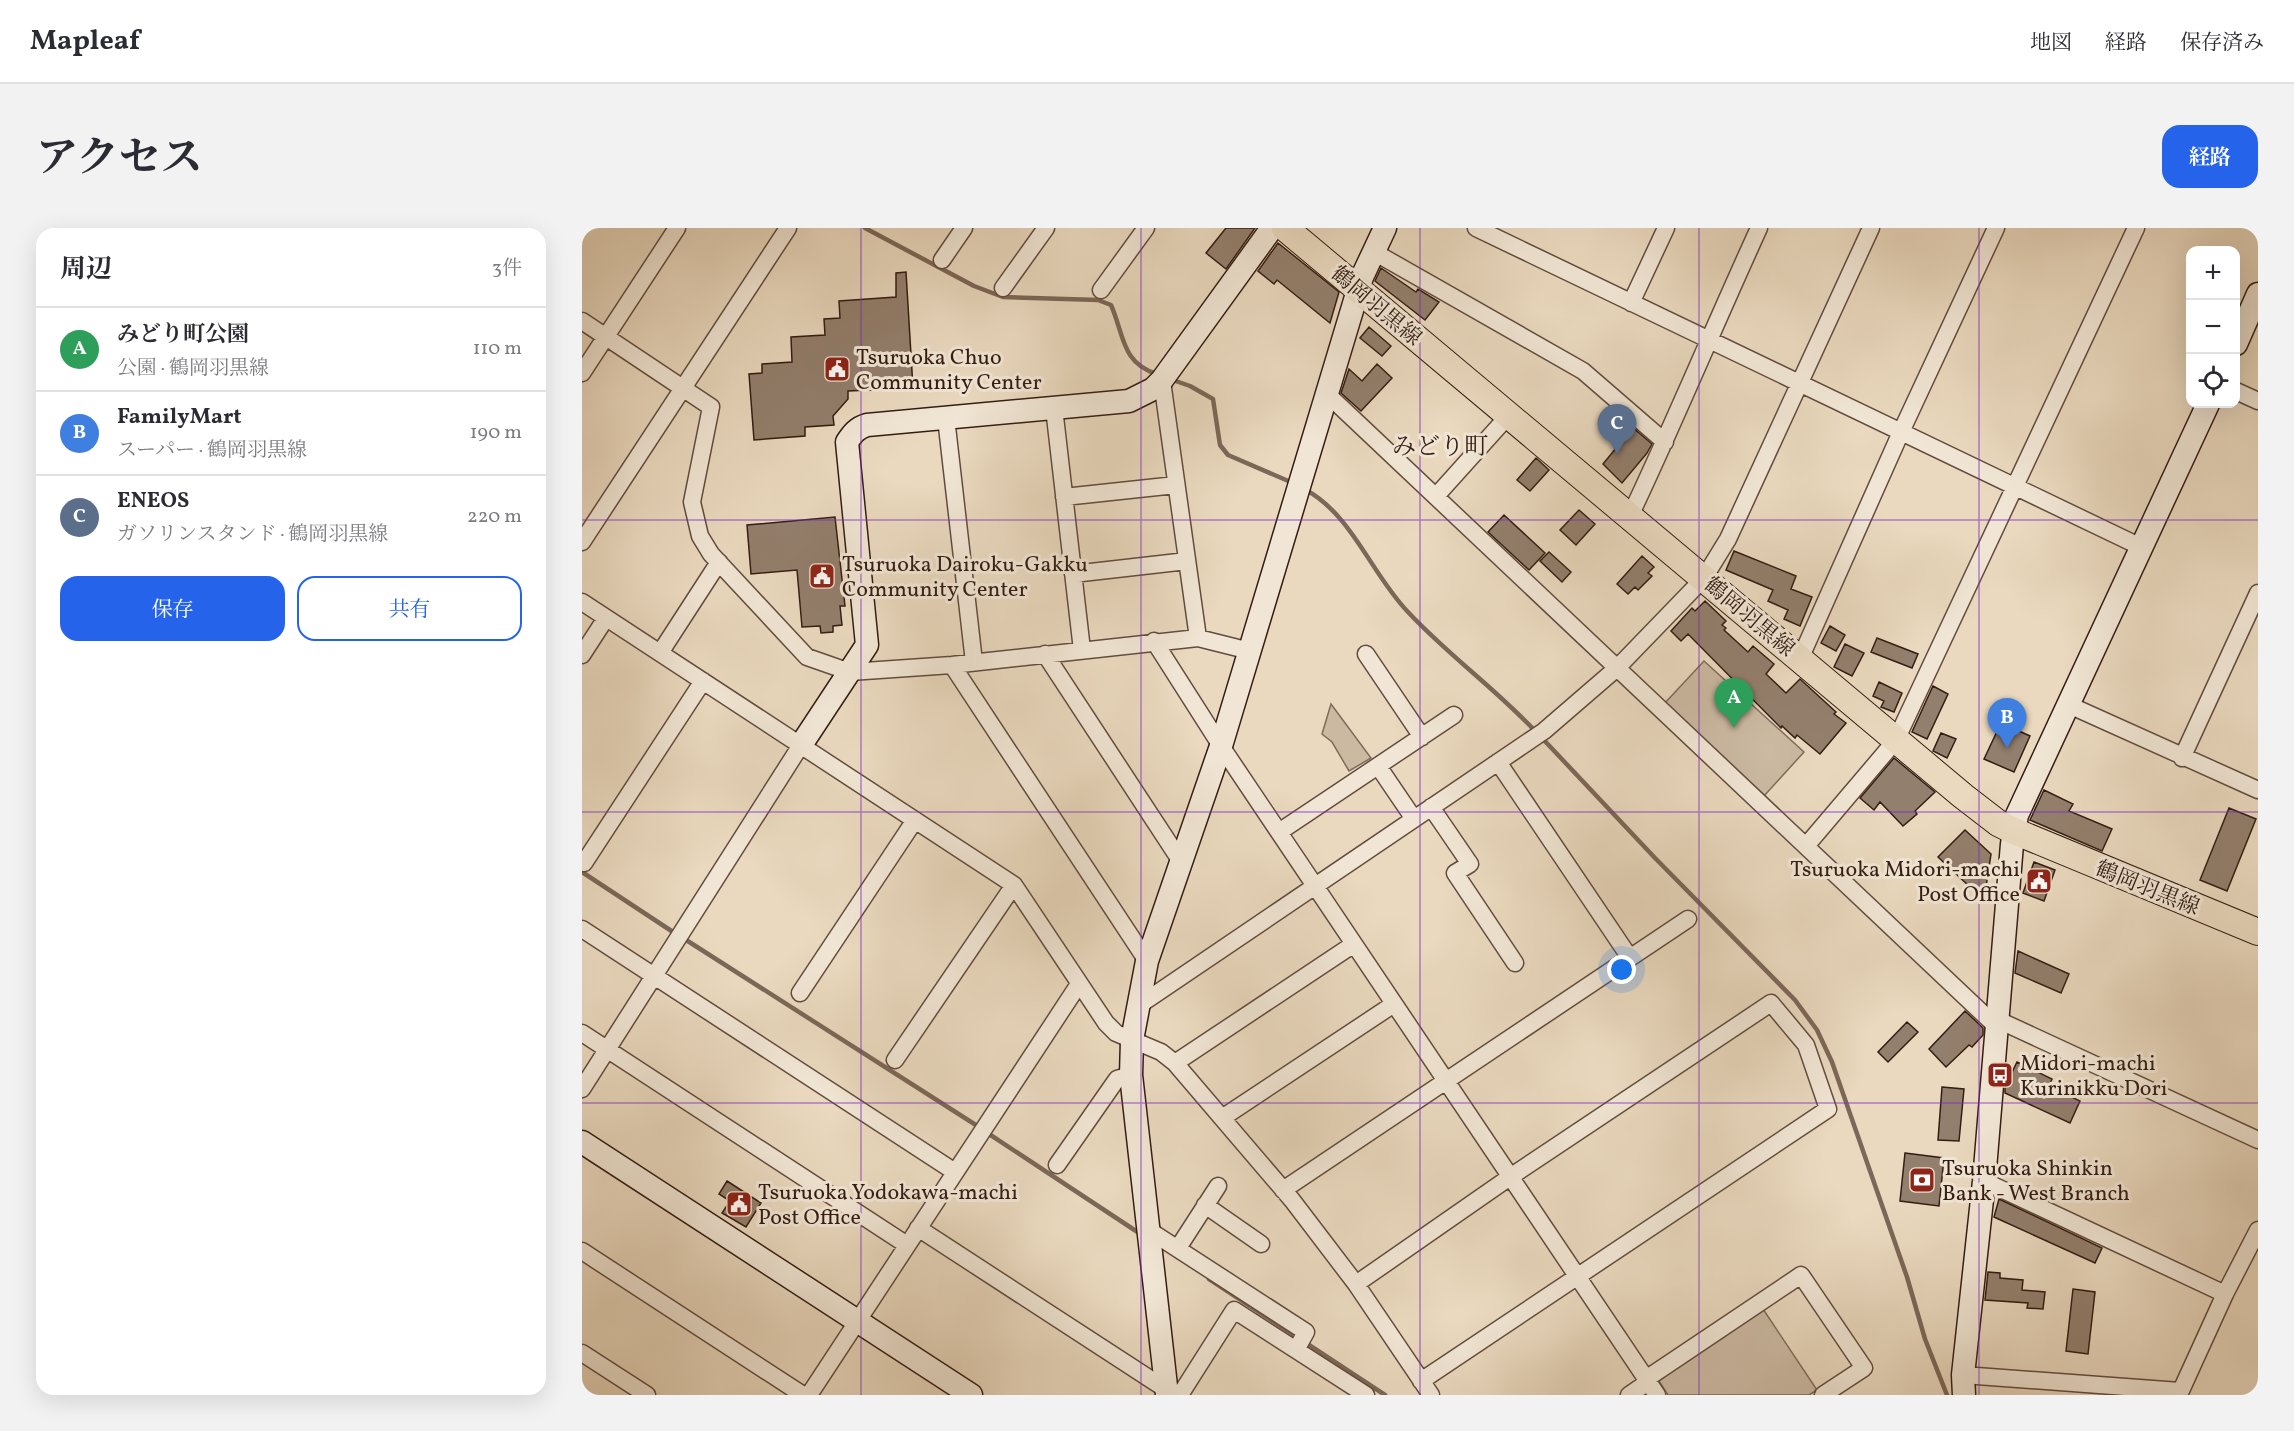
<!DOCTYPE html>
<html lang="ja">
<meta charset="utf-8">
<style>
body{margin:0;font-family:Vollkorn,"Noto Serif JP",serif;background:#f2f2f3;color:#2b2b33}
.controls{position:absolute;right:18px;top:18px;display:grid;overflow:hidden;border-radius:12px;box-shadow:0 6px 24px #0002}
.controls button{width:54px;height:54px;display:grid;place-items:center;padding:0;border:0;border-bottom:2px solid #e1e1e2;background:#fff;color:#2b2b33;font:30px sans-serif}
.you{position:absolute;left:1040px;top:742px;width:21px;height:21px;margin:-15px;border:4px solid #fff;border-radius:50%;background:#1a73e8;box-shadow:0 0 0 9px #1a73e833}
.badge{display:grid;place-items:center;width:39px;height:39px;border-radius:50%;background:#2563eb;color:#fff;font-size:20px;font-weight:700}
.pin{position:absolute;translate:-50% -50px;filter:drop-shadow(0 2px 3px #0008)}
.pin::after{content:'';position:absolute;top:32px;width:21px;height:18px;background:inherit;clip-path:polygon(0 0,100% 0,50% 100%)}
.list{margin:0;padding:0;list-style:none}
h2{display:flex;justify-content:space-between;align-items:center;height:78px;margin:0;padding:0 24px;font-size:26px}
h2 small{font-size:20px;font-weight:400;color:#7c7c81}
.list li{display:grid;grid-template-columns:39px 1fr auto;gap:18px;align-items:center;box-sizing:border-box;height:84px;padding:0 24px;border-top:2px solid #e1e1e2}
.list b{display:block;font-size:22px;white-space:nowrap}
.list p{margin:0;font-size:20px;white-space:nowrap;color:#7c7c81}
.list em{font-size:20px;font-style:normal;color:#7c7c81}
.actions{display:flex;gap:12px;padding:18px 24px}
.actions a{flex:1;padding:14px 0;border:2px solid #2563eb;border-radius:18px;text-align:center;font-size:21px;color:#2563eb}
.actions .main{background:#2563eb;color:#fff}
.icon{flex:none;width:33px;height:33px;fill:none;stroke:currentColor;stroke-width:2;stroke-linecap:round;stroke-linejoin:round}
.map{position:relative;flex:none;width:1676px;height:1167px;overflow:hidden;border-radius:18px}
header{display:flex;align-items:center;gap:36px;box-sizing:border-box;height:84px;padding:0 30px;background:#fff;border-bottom:2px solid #e1e1e2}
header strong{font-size:28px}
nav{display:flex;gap:33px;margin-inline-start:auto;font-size:21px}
.intro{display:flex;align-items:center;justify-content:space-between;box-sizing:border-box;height:144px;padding:0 36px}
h1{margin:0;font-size:42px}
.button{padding:15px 27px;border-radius:18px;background:#2563eb;color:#fff;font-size:21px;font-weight:700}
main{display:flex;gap:36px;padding:0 36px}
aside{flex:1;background:#fff;border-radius:18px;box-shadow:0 6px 24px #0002}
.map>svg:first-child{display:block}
</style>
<header>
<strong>Mapleaf</strong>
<nav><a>地図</a><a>経路</a><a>保存済み</a></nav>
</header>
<div class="intro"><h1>アクセス</h1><a class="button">経路</a></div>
<main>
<aside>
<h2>周辺<small>3件</small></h2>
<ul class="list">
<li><span class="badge" style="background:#2e9e5b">A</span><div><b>みどり町公園</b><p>公園 · 鶴岡羽黒線</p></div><em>110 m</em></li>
<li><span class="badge" style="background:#3f7fe0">B</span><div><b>FamilyMart</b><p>スーパー · 鶴岡羽黒線</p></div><em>190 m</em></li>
<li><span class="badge" style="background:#5c6f8a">C</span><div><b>ENEOS</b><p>ガソリンスタンド · 鶴岡羽黒線</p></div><em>220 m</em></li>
</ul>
<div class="actions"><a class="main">保存</a><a>共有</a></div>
</aside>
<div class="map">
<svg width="1676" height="1167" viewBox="0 0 1676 1167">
<rect width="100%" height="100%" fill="#ead9bf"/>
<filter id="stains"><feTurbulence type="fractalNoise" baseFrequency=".00333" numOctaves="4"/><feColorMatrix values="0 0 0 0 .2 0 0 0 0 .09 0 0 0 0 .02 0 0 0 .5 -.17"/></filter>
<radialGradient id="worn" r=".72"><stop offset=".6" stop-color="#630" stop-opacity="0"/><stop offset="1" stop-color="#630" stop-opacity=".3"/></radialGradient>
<path fill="#cbb9a2" stroke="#806b5b" stroke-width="1.5" d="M1122 433 1222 524 1182 568 1082 476Z
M749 476 789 530 767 543 750 514 740 506Z
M1181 1081 1235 1162 1227 1167H1086L1075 1150Z"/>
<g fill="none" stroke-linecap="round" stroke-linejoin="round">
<path stroke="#7c6758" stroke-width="4.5" d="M283 0 392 58 421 69 516 72 529 77C542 106 539 135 575 146
M588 151 608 158 631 171 638 217 646 227 711 255
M724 262C770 287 790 347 826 384 866 427 914 461 954 504
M960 510 1073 630 1213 772 1235 802 1250 834 1325 1049 1343 1111 1365 1167
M0 644 94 706
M101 710 397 899
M404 904 560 1007
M627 1051 803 1167"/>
</g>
<path fill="#937f6d" stroke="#341d14" stroke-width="1.5" d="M644 0H673L644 41 624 25Z
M696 15 757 64 748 95 695 52 692 56 676 43Z
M799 40 834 64 836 61 857 74 843 92 793 53Z
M324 44 331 160 266 163V171L251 188 252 197 223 199V208L172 212 167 146 180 145V136L210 134 209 109 243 107 242 91 258 90 257 73 314 69V45Z
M787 99 809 118 800 128 778 110Z
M795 136 810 150 779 183 759 165 767 141 780 153Z
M1030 182 1070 216 1065 225 1040 255 1021 236 1044 208 1024 190Z
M954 230 967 242 948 263 935 252Z
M997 282 1013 296 994 317 978 302Z
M922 287 963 325 947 342 906 304Z
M253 289 263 378H258L260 397 251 398V404L239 405 238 398 220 399 215 342 169 346 165 297Z
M1152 323 1214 348 1209 361 1230 369 1218 398 1202 391 1206 382 1186 373 1191 362 1144 342Z
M967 324 989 344 980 354 958 333Z
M1060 328 1072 339 1066 345 1070 348 1056 362 1053 359 1046 366 1035 356Z
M1123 373 1144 393 1140 397 1144 400 1142 402 1166 424 1171 418 1192 436 1184 446 1204 465 1218 451 1254 484 1252 486 1264 495 1238 526 1215 507 1213 510 1200 498 1199 500 1106 406 1099 413 1089 403 1110 380 1113 383Z
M1248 398 1263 407 1254 423 1239 415Z
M1295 410 1336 426 1330 440 1289 424Z
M1263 416 1282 425 1270 448 1252 439Z
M1297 454 1320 465 1312 484 1299 479 1302 473 1291 468Z
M1351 458 1366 466 1345 511 1330 504Z
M1419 495 1448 508 1432 544 1402 531Z
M1359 505 1374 511 1365 530 1351 523Z
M1312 530 1353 564 1333 583 1335 586 1321 598 1298 574 1292 582 1278 570Z
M1462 562 1491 576 1487 583 1530 601 1520 623 1448 592Z
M1647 580 1674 591 1645 663 1618 652Z
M1383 602 1409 626 1404 659 1389 660 1356 629Z
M1452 634 1473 642 1462 673 1441 665Z
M1436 723 1487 746 1479 765 1433 745Z
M1383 783 1401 800V807L1390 819 1387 817 1364 839 1347 821Z
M1325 794 1336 804 1306 834 1296 824Z
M1435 834 1470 851 1467 858 1498 873 1488 895 1423 865V859Z
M1360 859 1382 861 1377 913 1356 912Z
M1323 925 1362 930 1357 978 1318 973Z
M145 953 179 975 164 999 140 985 148 973 137 966Z
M1417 971 1520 1020 1513 1035 1412 989Z
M1406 1044 1418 1045V1050L1441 1052 1440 1062 1463 1064 1461 1081 1445 1080 1446 1075 1403 1072Z
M1491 1061 1513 1064 1506 1126 1484 1123Z"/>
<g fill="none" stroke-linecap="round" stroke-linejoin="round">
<g stroke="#624c3f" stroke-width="19">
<path id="street" d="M894 0 1559 319
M792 24 1001 143 1083 214
M360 32 382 0
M421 60 464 0
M519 62 564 0
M1049 75 1084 0
M0 93 129 179 110 274 118 308 129 326 225 429 268 444 370 437 616 410 668 423
M0 145 95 0
M580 153 616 410
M1654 163 1676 173
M744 165 1414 798
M472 180 500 422
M364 190 392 434
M855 267 927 187
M482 269 594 257
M1048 288C1093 193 1133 96 1177 0
M0 314 206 0
M491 346 605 333
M0 374 432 657 524 795 534 805 579 824 593 835 710 972 774 1056 849 1167
M572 413 639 518 1075 1167
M78 425 137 334
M463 426 598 632
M784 426 840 509
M0 427 24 390
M1218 431 1319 204 1414 0
M370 437 565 733
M1487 477 1676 562
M1600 530 1676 365
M916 534 1048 730
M796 538 832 591
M849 579 888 636 873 645 933 735
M697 604 872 487
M1224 618 1314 512 1554 0
M2 635 121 453
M0 701 373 944
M218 765 333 592
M556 778 962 503 1035 440 1122 350 1146 311 1289 0
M1414 791 1676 912
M0 805 325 1017
M313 832 432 657
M593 835 772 716
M0 861 219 517
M640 890 812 776
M475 937 535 851 549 847
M1402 953 1643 1066
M701 962 1106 691
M623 977 679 1016
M336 1000 585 1162
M565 1001 724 1104 714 1122
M596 1020 636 958
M0 1023 221 1167
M774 1056 928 949 1189 775 1224 817 1246 881 839 1153
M0 1125 65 1167
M1381 1147 1598 1163
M1064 1151 1219 1047 1282 1140 1241 1167
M227 1167 497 756
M598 1167 652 1082 784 1167
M1047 1167 1066 1154
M1597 1167 1643 1066 1676 1002"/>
</g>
<g stroke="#341d14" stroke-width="25">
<path id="secondary" d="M1654 116 1676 66
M219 517 285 417 265 214C271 205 275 200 285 197L547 173 571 161 580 152 690 0
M0 914 389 1167
M585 1167 549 847 550 812 565 733 639 518 780 49 803 0
M1382 1167 1381 1147 1402 953 1430 616 1435 587 1626 176"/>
</g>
<g stroke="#341d14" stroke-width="28">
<path id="primary" d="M703 0 1381 568 1416 595 1432 603 1676 704"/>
</g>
<use href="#street" stroke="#f1e6d5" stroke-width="16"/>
<use href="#secondary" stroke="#f1e6d5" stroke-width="22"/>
<use href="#primary" stroke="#ead9bf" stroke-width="26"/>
</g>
<path fill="none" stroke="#7b2cbf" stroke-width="1.5" stroke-opacity="0.55" d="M279 0V1167M559 0V1167M838 0V1167M1117 0V1167M1397 0V1167M0 292H1676M0 584H1676M0 875H1676"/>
<defs>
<g id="civic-square" transform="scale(1.35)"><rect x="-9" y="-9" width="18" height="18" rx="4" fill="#8f2418" stroke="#f1e6d5"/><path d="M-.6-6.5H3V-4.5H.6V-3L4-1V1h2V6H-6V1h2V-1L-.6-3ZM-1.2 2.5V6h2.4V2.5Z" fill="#fff"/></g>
<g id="bus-square" transform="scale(1.35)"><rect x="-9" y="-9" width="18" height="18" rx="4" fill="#8f2418" stroke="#f1e6d5"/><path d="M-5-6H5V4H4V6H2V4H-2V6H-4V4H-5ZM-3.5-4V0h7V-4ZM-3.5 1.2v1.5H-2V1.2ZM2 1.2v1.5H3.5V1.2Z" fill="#fff"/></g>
<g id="bank-square" transform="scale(1.35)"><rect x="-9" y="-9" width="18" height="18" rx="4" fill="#8f2418" stroke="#f1e6d5"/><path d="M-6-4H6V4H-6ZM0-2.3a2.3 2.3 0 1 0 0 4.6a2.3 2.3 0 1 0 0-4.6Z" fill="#fff"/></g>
</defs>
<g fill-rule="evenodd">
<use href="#civic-square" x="255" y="141"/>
<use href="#civic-square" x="240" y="348"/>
<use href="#civic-square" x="1457" y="653"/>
<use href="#bus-square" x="1418" y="847"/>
<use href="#bank-square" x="1340" y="952"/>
<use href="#civic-square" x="157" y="976"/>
</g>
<g text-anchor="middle" stroke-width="6" stroke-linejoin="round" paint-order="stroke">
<g font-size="22" fill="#341d14" stroke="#f1e6d5">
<text transform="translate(795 77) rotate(40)" y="8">鶴岡羽黒線</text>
<text transform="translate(1168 388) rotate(40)" y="8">鶴岡羽黒線</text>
<text transform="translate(1566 659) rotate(22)" y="8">鶴岡羽黒線</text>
</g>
<g font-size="22" fill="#341d14" stroke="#f1e6d5" text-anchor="start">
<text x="274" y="136">Tsuruoka Chuo<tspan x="274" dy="25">Community Center</tspan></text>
<text x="260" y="343">Tsuruoka Dairoku-Gakku<tspan x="260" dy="25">Community Center</tspan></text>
<text x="1438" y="648" text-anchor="end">Tsuruoka Midori-machi<tspan x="1438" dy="25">Post Office</tspan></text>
<text x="1438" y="842">Midori-machi<tspan x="1438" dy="25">Kurinikku Dori</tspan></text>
<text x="1360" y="947">Tsuruoka Shinkin<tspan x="1360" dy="25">Bank - West Branch</tspan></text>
<text x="176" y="971">Tsuruoka Yodokawa-machi<tspan x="176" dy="25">Post Office</tspan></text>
</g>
<g font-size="24" fill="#341d14" stroke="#f1e6d5">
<text x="858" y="226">みどり町</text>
</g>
</g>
<rect width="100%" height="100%" filter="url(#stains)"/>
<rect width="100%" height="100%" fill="url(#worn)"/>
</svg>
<div class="controls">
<button>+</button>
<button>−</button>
<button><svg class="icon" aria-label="locate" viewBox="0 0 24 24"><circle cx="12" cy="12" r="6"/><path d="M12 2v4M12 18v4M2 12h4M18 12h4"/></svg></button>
</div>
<div class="you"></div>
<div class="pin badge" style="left:1152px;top:500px;background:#2e9e5b">A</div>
<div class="pin badge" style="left:1425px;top:520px;background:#3f7fe0">B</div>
<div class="pin badge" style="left:1035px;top:226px;background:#5c6f8a">C</div>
</div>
</main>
